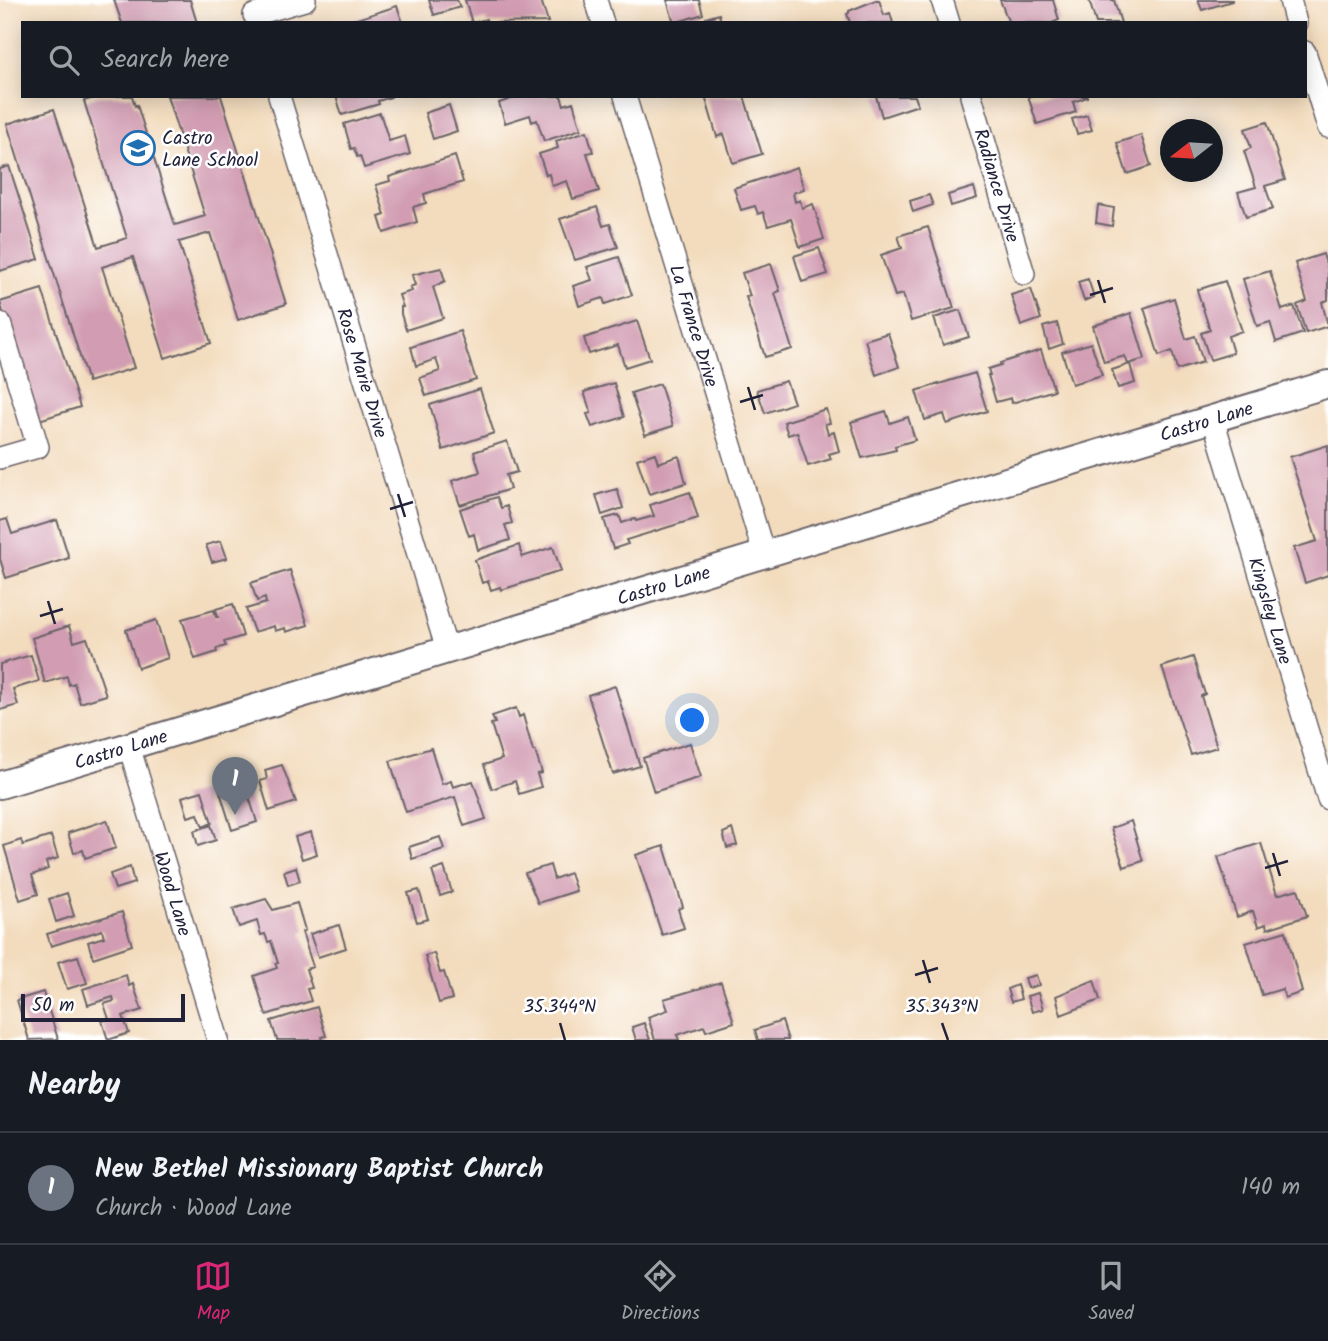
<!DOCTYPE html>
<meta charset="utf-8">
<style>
body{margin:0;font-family:Kalam,sans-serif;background:#20242c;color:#f1f3f6}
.compass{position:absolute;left:1160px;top:119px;width:63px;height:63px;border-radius:50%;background:#171b24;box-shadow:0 4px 18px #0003;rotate:253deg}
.scale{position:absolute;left:21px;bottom:18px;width:164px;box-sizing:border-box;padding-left:7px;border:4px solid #22223b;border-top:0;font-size:19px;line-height:24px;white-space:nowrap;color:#22223b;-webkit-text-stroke:5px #fff;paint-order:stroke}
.you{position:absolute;left:693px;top:721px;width:24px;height:24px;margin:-18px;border:5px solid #fff;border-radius:50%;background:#1a73e8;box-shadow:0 0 0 10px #1a73e833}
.badge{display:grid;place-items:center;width:46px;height:46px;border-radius:50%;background:#db2777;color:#fff;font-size:23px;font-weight:700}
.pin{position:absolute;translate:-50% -58px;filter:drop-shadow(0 2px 4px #0008)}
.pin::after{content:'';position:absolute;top:37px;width:24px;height:21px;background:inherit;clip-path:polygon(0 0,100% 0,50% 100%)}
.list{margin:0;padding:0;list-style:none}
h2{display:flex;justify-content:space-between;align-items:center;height:91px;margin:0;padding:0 28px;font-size:30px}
h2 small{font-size:23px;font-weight:400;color:#9ea1a6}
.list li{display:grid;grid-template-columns:46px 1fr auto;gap:21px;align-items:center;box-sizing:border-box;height:112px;padding:0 28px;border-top:2px solid #363941}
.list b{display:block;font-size:26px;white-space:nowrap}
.list p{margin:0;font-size:23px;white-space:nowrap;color:#9ea1a6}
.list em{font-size:23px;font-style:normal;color:#9ea1a6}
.icon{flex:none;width:38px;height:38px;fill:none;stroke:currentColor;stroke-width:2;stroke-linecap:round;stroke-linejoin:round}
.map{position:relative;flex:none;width:1328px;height:1040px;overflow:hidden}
.search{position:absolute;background:#171b24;box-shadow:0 4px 18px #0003;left:21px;right:21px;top:21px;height:77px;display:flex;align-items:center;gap:18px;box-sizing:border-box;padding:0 24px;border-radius:0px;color:#9ea1a6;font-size:26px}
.sheet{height:203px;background:#171b24}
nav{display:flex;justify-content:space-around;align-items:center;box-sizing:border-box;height:98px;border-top:2px solid #363941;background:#171b24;font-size:19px;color:#9ea1a6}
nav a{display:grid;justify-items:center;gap:4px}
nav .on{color:#db2777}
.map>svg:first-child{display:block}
</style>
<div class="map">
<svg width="1328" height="1040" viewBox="0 0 1328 1040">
<rect width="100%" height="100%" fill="#fff"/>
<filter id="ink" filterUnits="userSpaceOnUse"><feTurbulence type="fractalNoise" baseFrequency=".0143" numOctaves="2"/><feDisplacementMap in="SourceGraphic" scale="14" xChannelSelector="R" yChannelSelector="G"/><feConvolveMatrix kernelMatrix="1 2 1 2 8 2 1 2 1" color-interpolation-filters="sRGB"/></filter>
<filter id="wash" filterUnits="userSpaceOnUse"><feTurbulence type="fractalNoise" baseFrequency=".00686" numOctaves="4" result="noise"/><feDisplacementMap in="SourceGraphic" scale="28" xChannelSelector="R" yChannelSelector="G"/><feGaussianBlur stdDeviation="1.57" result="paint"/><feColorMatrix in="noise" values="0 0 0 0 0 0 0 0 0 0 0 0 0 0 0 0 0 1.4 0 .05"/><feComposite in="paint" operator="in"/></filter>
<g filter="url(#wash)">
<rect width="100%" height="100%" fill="#f3dcbd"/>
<g id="blocks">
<path fill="#d29db2" d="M114 0H190L197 23H122Z
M429 0H457L460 7 434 15Z
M465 0H541L548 22 487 23 486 19 472 23Z
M667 0H699L703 14 674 23Z
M876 0H879L884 15 890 13 893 23H850L847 14 849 13V11Z
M1000 0H1053L1059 20 1052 23H1009Z
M1089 0H1114L1121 23H1096Z
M1198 0H1232V1L1202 10Z
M397 6 403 23H348V22Z
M719 14 721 23H708L706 18Z
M100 96H132L135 106 137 105 175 225 205 216 167 96H221L286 304 238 320 210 233 179 242 211 343 165 358 133 257 102 267 134 368 88 382 7 124 54 109 98 247 127 238 84 101Z
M336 96H391V97L378 101 379 104 342 115Z
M520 96H561L564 105 573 102 581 129 544 141 537 120 532 122 530 115 505 123 499 103Z
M705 96H744L762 154 733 163 724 134 717 137Z
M876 96H915L918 105 882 117Z
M1028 96H1087V97L1073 102 1076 112 1037 124Z
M449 105 457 131 433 139 425 113Z
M380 113 389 141 405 136 410 154 364 168 360 156 357 157 354 148 351 149 344 124Z
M1087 115 1092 130 1077 134 1072 119Z
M1267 122 1285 180 1265 186 1273 209 1246 217 1238 192 1256 187 1244 151 1251 148 1245 129Z
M587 131 593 152 587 153 599 191 573 199 567 181 552 186 549 174 546 175 539 154 558 148 556 141Z
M1141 135 1151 166 1127 174 1117 143Z
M455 156 463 182 424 194 426 203 413 207 417 222 384 233 379 217 385 215 376 185 390 181 389 177Z
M9 166 39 259 0 271V169Z
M797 167 804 189 793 193 795 202 800 200 802 208 813 204 824 239 800 247 791 219 768 226 763 212 758 214 755 206 741 210 734 188Z
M974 187 977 198 951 206 948 195Z
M929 195 933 205 913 212 910 201Z
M1098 205 1114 208 1112 226 1096 223Z
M597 207 603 226 610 224 618 247 575 260 560 219Z
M928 227 954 308 911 321 903 294 895 296 881 255 902 248 898 236Z
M819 248 828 274 802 282 794 256Z
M1323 254 1328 270V300L1322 302 1328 326 1306 333 1297 305 1307 301 1295 263Z
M619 257 632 295 605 304 603 298 579 306 573 286 592 280 587 267Z
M771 264 780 291 775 293 792 349 765 357 746 297 750 296 742 273Z
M441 268 445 281 433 287 443 318 406 330 401 314V307H403L399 295 412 291 410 287 415 285 412 275Z
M1270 271 1282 310 1294 306 1303 333 1276 342 1270 322 1257 326 1243 279Z
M1088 279 1094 297 1084 301 1078 282Z
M1225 281 1242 331 1228 336 1233 353 1210 360 1201 333 1210 330 1197 290Z
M42 289 80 407 36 421 0 302Z
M1031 289 1041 319 1021 326 1011 295Z
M1174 298 1186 339 1195 336 1203 362 1177 370 1172 351 1159 356 1144 308Z
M960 310 969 337 943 345 934 318Z
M1131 313 1145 359 1128 364 1125 356 1104 362 1093 326Z
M637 321 650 359 625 367 618 345 589 354 584 338Z
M1057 323 1063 344 1049 349 1043 327Z
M460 331 476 380 426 396 420 378 440 371 436 359 416 366 411 347Z
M888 333 899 367 876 375 865 340Z
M1091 343 1102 375 1072 384 1062 352Z
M1041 350 1054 390 1012 403 1011 398 996 402 988 375H990L988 369 1001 365 1000 363Z
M1130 364 1135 383 1118 388 1112 370Z
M975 373 987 411 947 424 944 414 925 420 916 391Z
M786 381 794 403 765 413 757 390Z
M614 383 624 417 592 427 587 414 591 413 584 392Z
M660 384 673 426 645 435 631 393Z
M480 389 494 433 443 450 430 405Z
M826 409 830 423 825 424 828 434 834 432 839 451 829 454 831 459 808 466 797 432 788 435 784 422Z
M886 411 890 423 908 417 915 440 895 446 896 450 862 458 851 422Z
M507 441 517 472 506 475 510 489 460 505 452 481 480 472 474 452Z
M1328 445V575L1305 583 1294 548 1317 541 1290 457Z
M655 453 658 463 679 456 686 483 649 494 637 459Z
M617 489 623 508 602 515 596 495Z
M690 492 698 518 626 540 628 544 613 549 604 519 619 515 622 523 635 519 636 521 654 516 650 505Z
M497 497 501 508 507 506 512 523 505 525 510 540 478 550 474 534 469 536 460 509Z
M7 519 12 534 57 520 69 558 6 578 0 559V521Z
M221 541 227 558 212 562 206 545Z
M519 545 522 557 553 547 561 571 501 590 500 587 491 590 488 581 482 583 475 560Z
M290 570 308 625 286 632 285 628 275 631 274 626 254 632 246 609 266 603 265 598 257 601 251 583Z
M233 604 243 636 224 642 226 646 216 649 217 652 195 659 182 619 214 610 216 617H218L216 609Z
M156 620 168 658 138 668 126 630Z
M69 626 74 642 87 638 106 695 80 703 74 683 69 685 67 676 45 683 32 638Z
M31 655 39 681 13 689 18 705 0 710V664Z
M1193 657 1205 694 1201 696 1217 747 1191 755 1162 667Z
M615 686 640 766 613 774 588 695Z
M516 708 519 717 523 715 533 751H535L542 773 537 774 541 787 519 794 515 781 492 789 484 765 502 759 491 724 495 723 492 716Z
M690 743 701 777 654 792 643 758Z
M431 748 442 784 451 781 453 787 473 781 486 819 464 826 455 797 406 812 390 761Z
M282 765 296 802 269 811 260 781 267 779 265 770Z
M244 781 257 822 232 830 219 789Z
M202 791 212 823 203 827 198 814 188 817 182 797Z
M107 820 116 848 85 858 83 850 74 853 68 833Z
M1131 821 1143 861 1124 867 1111 828Z
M211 825 216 840 198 846 194 831Z
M732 829 737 845 727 848 723 833Z
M311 832 317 854 302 859 295 837Z
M51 836 58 858 46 862 48 869 32 875 38 894 20 900 4 846 21 840 23 845Z
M440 837 444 849 412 859 409 847Z
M1261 843 1277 895 1298 889 1307 916 1267 929 1266 924 1258 927 1253 911 1237 917 1218 857Z
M664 846 683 907 678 909 684 928 662 935 636 855Z
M550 865 554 879 570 873 576 891 538 903 525 873Z
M130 867 134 883 115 889 110 874Z
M296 867 300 881 288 885 284 871Z
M444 867 452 892 440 896 432 871Z
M419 890 428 919 417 922 408 893Z
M67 893 74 916 56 922 49 899Z
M266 899 273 910 297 903 305 930 302 932 313 967 306 969 312 988 307 989 311 1001 266 1015 254 976 277 968 275 963H278L271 941 268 942 265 934 261 935 257 921 239 927 233 909Z
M122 912 132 945 93 958 88 942 104 937 102 930 51 946 47 934Z
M339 925 346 948 318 957 310 934Z
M1286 931 1302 992 1285 998 1282 989 1262 995 1246 943Z
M434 953 440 973 444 972 452 999 439 1003 425 956Z
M78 956 87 983 67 989 58 962Z
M126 975 129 986 133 984 142 1010 123 1016 129 1033 108 1040 102 1021 109 1019 104 1004 114 1001 113 997 88 1005 83 989Z
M1036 975 1039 985 1028 988 1025 978Z
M1094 980 1100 1000 1061 1015 1056 996Z
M721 982 734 1022 706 1031 704 1026 677 1035 679 1040H655L648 1017 668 1010 664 999Z
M1017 985 1021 999 1011 1002 1007 989Z
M43 992 58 1039 29 1040 17 1000Z
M1038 993 1043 1009 1032 1012 1027 996Z
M317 1007 326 1036 322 1037 323 1040H277L271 1021Z
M782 1021 788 1040H758L755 1030Z
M644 1023 650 1040H636L632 1027Z"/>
</g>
</g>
<g filter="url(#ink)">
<use href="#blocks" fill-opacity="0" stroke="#6b6368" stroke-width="2"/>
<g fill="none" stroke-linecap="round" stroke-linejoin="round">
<g stroke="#6b6368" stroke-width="24">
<g id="minor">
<path d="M596 0 603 23"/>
<path d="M942 0 949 23"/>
<path d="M1290 0 1296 23"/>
<path d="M254 15 305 0"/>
<path d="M1305 52 1328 127"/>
<path id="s1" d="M279 96 447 650"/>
<path id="s2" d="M625 96 764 554"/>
<path id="s3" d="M971 96 1024 274"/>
<path d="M0 323 38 447 0 458"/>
<path id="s4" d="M1213 419 1328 799"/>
<path id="s5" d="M129 746 218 1040"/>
</g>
</g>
<g stroke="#6b6368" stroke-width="30">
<g id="tertiary">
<path id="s6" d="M0 785 1328 384"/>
</g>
</g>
<use href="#minor" stroke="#fff" stroke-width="21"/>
<use href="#tertiary" stroke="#fff" stroke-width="26"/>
</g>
</g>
<path fill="none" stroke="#22223b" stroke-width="2.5" d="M1098 280 1105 303M1090 295 1113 288M748 387 755 410M740 402 763 395M398 494 405 517M390 509 413 502M48 601 55 624M40 616 63 609M1273 853 1280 876M1265 868 1288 861M923 960 930 983M915 975 938 968M560 1023 565 1040M942 1023 948 1040"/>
<defs>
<g id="school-ring" transform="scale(1.75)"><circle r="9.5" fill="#fff" stroke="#1f6fb2" stroke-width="1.5"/><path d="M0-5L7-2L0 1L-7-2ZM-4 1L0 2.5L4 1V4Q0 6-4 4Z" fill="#1f6fb2"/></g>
</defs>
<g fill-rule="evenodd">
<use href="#school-ring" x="138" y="148"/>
</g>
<g text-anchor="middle" stroke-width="5" stroke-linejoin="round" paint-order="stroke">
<g font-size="19" fill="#22223b" stroke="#fff" text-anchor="start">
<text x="162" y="144">Castro<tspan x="162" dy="22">Lane School</tspan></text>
</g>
<g font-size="19" fill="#22223b" stroke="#fff">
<text dy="7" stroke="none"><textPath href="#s3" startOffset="93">Radiance Drive</textPath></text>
<text dy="7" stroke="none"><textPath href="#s2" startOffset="240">La France Drive</textPath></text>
<text dy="7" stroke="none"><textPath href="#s1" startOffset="289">Rose Marie Drive</textPath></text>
<text dy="7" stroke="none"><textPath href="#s6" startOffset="1260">Castro Lane</textPath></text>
<text dy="7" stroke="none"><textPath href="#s6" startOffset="693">Castro Lane</textPath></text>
<text dy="7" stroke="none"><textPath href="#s4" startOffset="200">Kingsley Lane</textPath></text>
<text dy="7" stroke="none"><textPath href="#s6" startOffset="126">Castro Lane</textPath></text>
<text dy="7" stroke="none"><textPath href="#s5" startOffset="154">Wood Lane</textPath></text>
</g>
</g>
<g font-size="18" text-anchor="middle" fill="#22223b" stroke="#fff" stroke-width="5" stroke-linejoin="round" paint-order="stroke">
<text x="560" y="1012">35.344°N</text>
<text x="942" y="1012">35.343°N</text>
</g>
</svg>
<svg class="compass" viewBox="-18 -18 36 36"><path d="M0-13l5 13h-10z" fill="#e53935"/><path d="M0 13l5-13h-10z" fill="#9ea1a6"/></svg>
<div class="scale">50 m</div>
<div class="you"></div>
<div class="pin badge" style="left:235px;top:815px;background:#6b7280">1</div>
<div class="search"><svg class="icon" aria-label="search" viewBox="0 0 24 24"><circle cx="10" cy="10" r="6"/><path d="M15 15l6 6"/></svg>Search here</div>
</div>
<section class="sheet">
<h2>Nearby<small></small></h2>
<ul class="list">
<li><span class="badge" style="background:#6b7280">1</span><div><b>New Bethel Missionary Baptist Church</b><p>Church · Wood Lane</p></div><em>140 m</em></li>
</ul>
</section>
<nav>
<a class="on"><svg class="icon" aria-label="map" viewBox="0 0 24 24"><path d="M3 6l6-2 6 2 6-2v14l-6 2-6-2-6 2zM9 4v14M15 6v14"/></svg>Map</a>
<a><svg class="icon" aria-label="directions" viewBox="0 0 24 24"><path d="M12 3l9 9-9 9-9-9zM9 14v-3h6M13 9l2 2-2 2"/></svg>Directions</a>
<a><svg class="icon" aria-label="saved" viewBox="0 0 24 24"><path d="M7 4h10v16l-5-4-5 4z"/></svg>Saved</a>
</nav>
